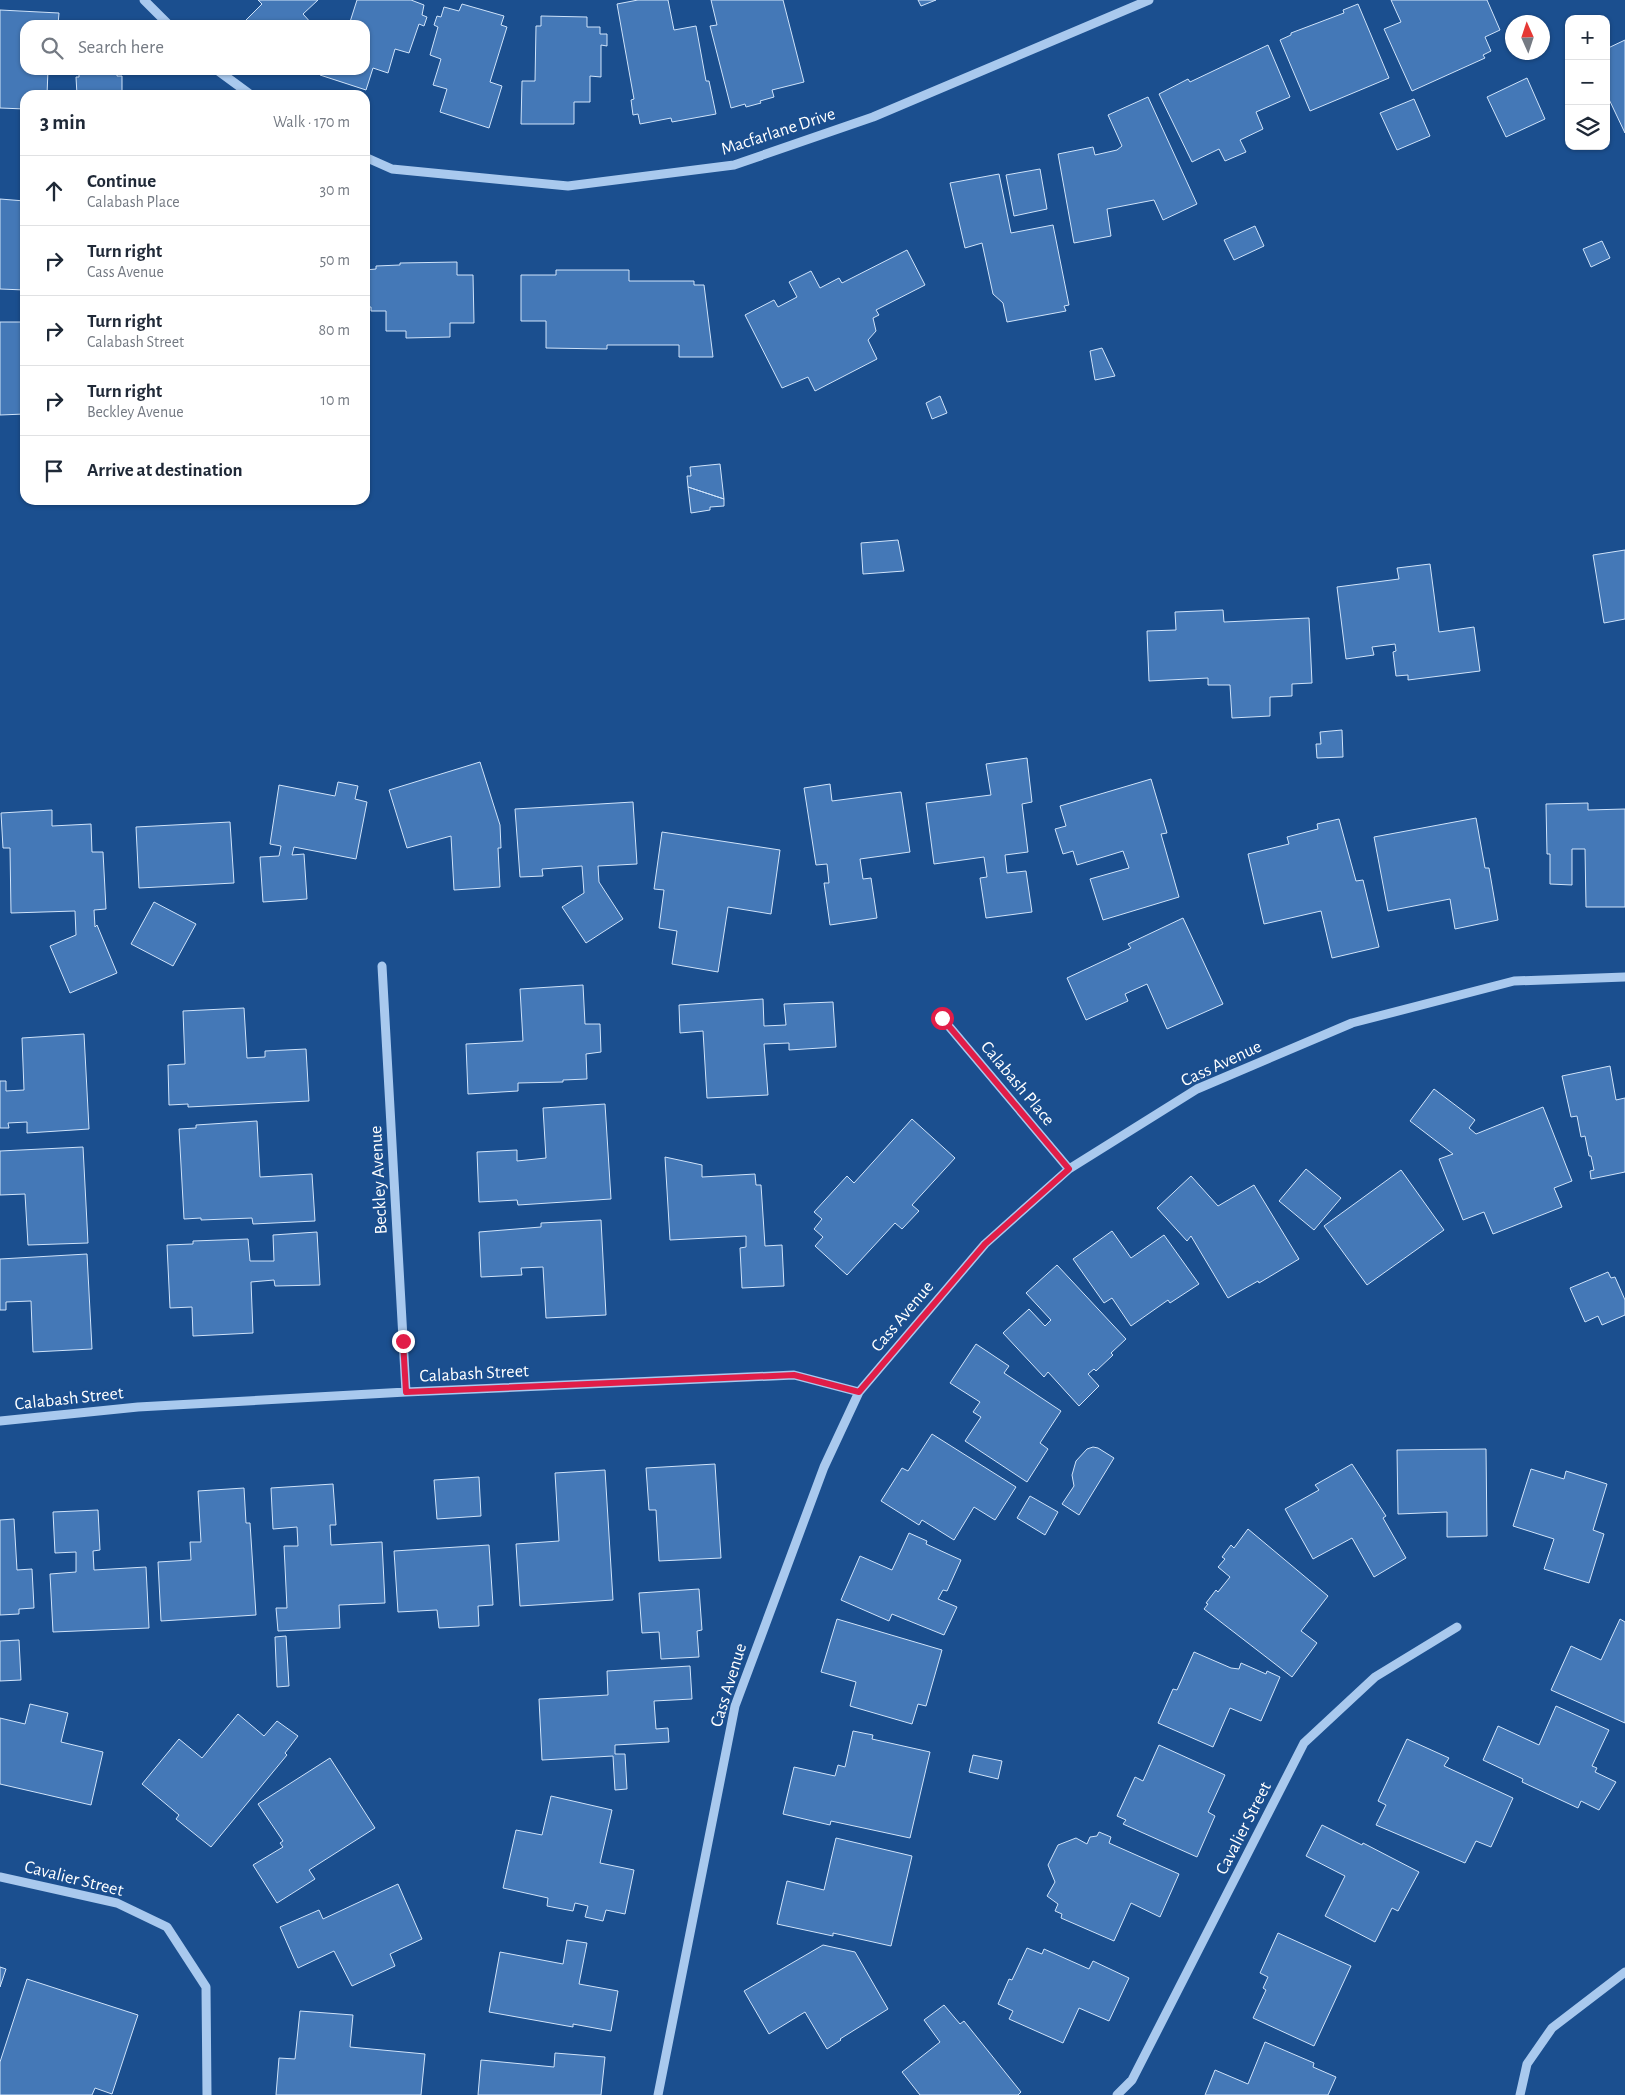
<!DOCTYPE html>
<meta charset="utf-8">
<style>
body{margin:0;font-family:"Alegreya Sans",sans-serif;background:#f2f2f3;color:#1f2937}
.controls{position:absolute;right:15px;top:15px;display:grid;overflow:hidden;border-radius:10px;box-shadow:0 1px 4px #0004}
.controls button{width:45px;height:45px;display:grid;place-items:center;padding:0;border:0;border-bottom:1px solid #e0e1e3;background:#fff;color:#1f2937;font:25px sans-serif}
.compass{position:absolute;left:1505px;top:15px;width:45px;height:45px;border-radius:50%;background:#fff;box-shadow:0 1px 4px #0004;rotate:357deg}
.stop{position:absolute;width:15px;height:15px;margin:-11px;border:4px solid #e11d48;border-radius:50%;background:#fff}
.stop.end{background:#e11d48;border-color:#fff;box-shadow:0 1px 5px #0008}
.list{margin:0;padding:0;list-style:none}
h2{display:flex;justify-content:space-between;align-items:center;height:65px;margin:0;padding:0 20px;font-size:21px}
h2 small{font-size:16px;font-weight:400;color:#747a83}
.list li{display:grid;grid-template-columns:32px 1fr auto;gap:15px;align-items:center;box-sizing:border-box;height:70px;padding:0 20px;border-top:1px solid #e0e1e3}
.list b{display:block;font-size:19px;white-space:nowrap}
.list p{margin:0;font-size:16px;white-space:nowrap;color:#747a83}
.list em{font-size:16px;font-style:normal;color:#747a83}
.icon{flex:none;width:28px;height:28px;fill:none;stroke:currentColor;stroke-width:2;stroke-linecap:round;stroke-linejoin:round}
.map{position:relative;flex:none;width:1625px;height:2095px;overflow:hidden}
.search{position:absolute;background:#fff;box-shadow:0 1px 4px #0004;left:20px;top:20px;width:350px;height:55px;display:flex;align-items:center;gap:12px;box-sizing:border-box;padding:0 18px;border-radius:15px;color:#747a83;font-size:19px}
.panel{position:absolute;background:#fff;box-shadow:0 1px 4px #0004;left:20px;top:90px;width:350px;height:415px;border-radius:15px}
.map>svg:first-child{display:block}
</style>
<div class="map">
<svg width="1625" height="2095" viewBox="0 0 1625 2095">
<rect width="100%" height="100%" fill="#1b4f8f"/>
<path fill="#4478b7" stroke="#cfe3fa" d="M258 0H318L303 14 313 25H251L246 20 262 4Z
M357 0H411L424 5 422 15 427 17 424 26 419 24 409 53 395 49 388 73 373 68 366 90 320 75 322 70H365V25H349Z
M638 0H668L674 30 696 26 706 81H709L716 114 672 122 671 118 640 124 638 114 633 115 631 100 634 99 617 4Z
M711 0H783L804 82 772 90 774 97 760 101 761 103 746 107 745 104 731 108 710 26 717 25Z
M918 0H936L921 6Z
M1391 0H1487L1500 30 1485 37 1491 51 1483 55 1485 58 1412 91 1384 29 1401 22Z
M462 4 504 16 501 25 507 27 490 82 502 86 489 128 440 112 447 89 433 85 441 59 430 55 438 27 434 25 437 16 441 17 444 7 459 11Z
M1358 4 1389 78 1310 111 1280 40 1291 35V33L1344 13 1343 10Z
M0 10 59 13 58 25H25V70H48L47 95H25V109L0 108Z
M541 16 587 17V27H600V34H607V46L601 45V77L590 76V102H574V124H521L522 81H535L536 26H541Z
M1625 40V133L1606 93V49Z
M1268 45 1290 97 1256 112 1263 129 1240 140 1246 152 1225 161 1219 149 1192 162 1159 94 1188 79 1190 82Z
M79 70H117V76H122V95H77L76 77H79Z
M1527 78 1545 119 1506 137 1487 97Z
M1148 97 1197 204 1163 220 1154 200 1107 209 1111 236 1074 243 1058 154 1093 147 1095 155 1117 150 1122 146 1108 115Z
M1414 99 1430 136 1397 150 1380 113Z
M1040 169 1047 209 1014 216 1006 175Z
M999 174 1011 233 1053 225 1069 305 1064 306 1066 311 1007 322 1003 303 993 294 982 243 965 248 950 183Z
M0 199 25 201V290L0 289Z
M1255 226 1264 246 1234 260 1224 240Z
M1602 241 1610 258 1591 267 1583 249Z
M907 250 925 285 876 310 879 315 873 318 876 331 868 340 877 359 815 391 808 377 782 388 745 315 774 300 778 307 797 297 789 282 811 271 820 288 839 278 842 283Z
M457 262V275H473L474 323H450V337L406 338V331H386V311H371V307H365V270L376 269V266L400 265V263Z
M556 270H629V281H694V285H704L713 357H679V345H607V349L546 348V321H521V275H556Z
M0 322H25V414L0 415Z
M1102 348 1115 376 1095 380 1090 351Z
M940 396 947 413 932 419 926 403Z
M720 464 724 499 688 487 687 476H691L690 467Z
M688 487 724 499V506L710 507V510L691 513Z
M898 540 904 571 863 574 861 543Z
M1625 550V619L1604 623 1593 555Z
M1430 564 1439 632 1474 627 1480 671 1408 680V675L1396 676 1393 652 1396 651 1395 644 1372 647 1374 655 1346 659 1337 587 1399 579 1397 568Z
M1223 610 1224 622 1309 618 1312 683 1292 684V696L1270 697V716L1232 718 1230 685H1208V678L1149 681 1147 631 1176 630 1175 612Z
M1342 730 1343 757 1317 758 1316 744H1321L1320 732Z
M1027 758 1032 802 1022 804 1028 852 1005 855 1007 873 1026 871 1032 912 986 918 980 878 987 877 984 857 934 864 926 803 991 795 986 764Z
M480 762 500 825 501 848H498L500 887 454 890 451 836 407 848 389 790Z
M1151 779 1167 833 1161 834 1179 897 1103 920 1090 879 1129 868 1123 851 1077 865 1073 851 1063 854 1055 829 1066 826 1060 806Z
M338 782 358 786 355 799 367 802 356 859 294 847 292 855 304 854 307 899 263 902 260 857 279 856 281 846 270 844 279 785 335 796Z
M830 784 832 801 901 792 910 852 860 859 863 879 871 878 877 918 830 925 824 883H829L827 864 816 865 804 788Z
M633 802 637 864 598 866 599 882 623 919 586 943 562 907 584 893 582 866 542 869 543 876 520 877 515 809Z
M1588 803V810L1625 809V907H1586L1585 849H1572V885L1550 884V854H1547L1546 804Z
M52 810V826L91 824 92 852H103L106 909 94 910 95 927 97 925 117 973 70 993 50 946 76 935 75 911 11 913 10 848H3L1 813Z
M1476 818 1485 868H1489L1498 920 1455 929 1450 899 1388 911 1374 837Z
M1339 819 1356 881 1363 880 1379 947 1332 958 1321 911 1264 924 1248 854 1289 844 1287 837 1318 829 1317 824Z
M230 822 234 883 139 888 136 827Z
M662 832 780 850 771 914 728 907 718 972 672 964 677 931 659 928 664 890 654 889Z
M154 902 196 924 173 966 131 944Z
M1183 918 1223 1004 1167 1029 1147 984 1125 994 1128 1001 1086 1020 1067 978 1131 948 1128 944Z
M583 985 585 1024H600L601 1052 586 1054 587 1079 563 1080V1082L518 1083V1091L468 1094 466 1044 523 1041 520 989Z
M763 999 764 1026 786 1025 784 1004 833 1002 836 1047 789 1050V1043L764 1044 768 1095 707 1098 703 1031 680 1033 679 1005Z
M244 1008 247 1058 265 1057V1051L306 1049 309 1101 188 1107V1104L169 1105 168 1065 185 1064 183 1011Z
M84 1034 89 1129 27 1133V1122L8 1123 9 1128H0V1081H6V1091L24 1090 22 1038Z
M1610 1066 1616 1100 1625 1098V1172L1591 1179 1590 1171 1594 1170 1591 1156H1589L1585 1136 1581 1137 1577 1116 1571 1117 1562 1076Z
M1434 1089 1475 1120 1469 1128 1476 1134 1543 1107 1572 1181 1554 1188 1562 1207 1493 1234 1484 1212 1463 1220 1439 1159 1453 1154 1410 1121Z
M605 1104 611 1199 518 1205 517 1200 479 1202 477 1152 517 1150V1161L546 1158 543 1108Z
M912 1119 955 1158 912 1205 919 1211 902 1229 895 1223 847 1275 815 1246 823 1237 814 1229 822 1219 814 1212 847 1176 854 1183Z
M257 1121 260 1177 312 1174 315 1221 253 1224 252 1218 201 1220V1218L184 1219 179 1129 196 1128V1125Z
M83 1147 88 1243 28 1245 25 1194 0 1195V1151Z
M665 1157 702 1165V1177L755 1174 756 1185H761L765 1246 782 1245 784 1286 742 1288 740 1248 746 1247V1236L670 1240Z
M1306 1169 1341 1198 1314 1230 1279 1201Z
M1401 1170 1444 1230 1367 1285 1324 1226Z
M1191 1176 1218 1206 1254 1185 1299 1259 1259 1283 1258 1281 1228 1298 1191 1236 1187 1241 1157 1208Z
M601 1220 606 1315 546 1318 543 1267 521 1268 522 1275 481 1277 479 1232 541 1227V1223Z
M1112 1231 1131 1258 1164 1235 1199 1284 1170 1303 1168 1300 1131 1326 1112 1298 1104 1303 1073 1259Z
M317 1232 320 1285 275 1286 274 1280 251 1282 253 1333 193 1336 192 1307 170 1308 167 1245 193 1244V1241L248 1239 250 1261H274L273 1235Z
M87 1254 92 1349 33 1352 31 1301 6 1302V1310H0V1259Z
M1057 1265 1126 1339 1111 1353 1113 1355 1096 1371 1094 1369 1088 1374 1099 1386 1079 1406 1048 1372 1044 1377 1003 1333 1029 1309 1045 1326 1051 1320 1026 1293Z
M1608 1272 1611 1278 1615 1277 1625 1300V1315L1602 1325 1598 1316 1585 1322 1570 1288Z
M976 1344 1009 1366 1004 1373 1061 1411 1040 1443 1048 1449 1027 1482 965 1441 981 1417 973 1412 980 1402 950 1383Z
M932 1434 1016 1487 995 1520 974 1507 954 1540 922 1520 919 1525 881 1501 902 1468 908 1471Z
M1093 1447 1098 1448 1114 1458 1079 1515 1062 1504 1074 1486 1072 1475 1076 1461 1087 1449Z
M1486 1449 1487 1536 1447 1537V1512L1398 1514 1397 1450Z
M715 1464 721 1558 659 1561 656 1510H649L646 1468Z
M1352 1464 1386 1516 1383 1518 1406 1558 1374 1577 1352 1538 1313 1559 1285 1509 1319 1490 1315 1485Z
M1531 1469 1564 1479 1566 1471 1607 1484 1593 1530 1604 1534 1589 1583 1544 1569 1554 1539 1513 1526Z
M605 1470 613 1600 520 1606 516 1544 559 1541 555 1473Z
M479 1477 481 1516 437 1519 434 1480Z
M333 1484 336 1525H330L331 1545 382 1542 385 1603 339 1605 340 1628 278 1631 276 1608H287L284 1546H298L297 1527 273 1529 271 1488Z
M244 1488 246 1523H250L256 1615 161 1621 158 1562 191 1560 190 1542H201L198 1491Z
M1030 1496 1058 1512 1045 1535 1017 1518Z
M98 1510 100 1550 93 1551 94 1570 146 1567 149 1628 53 1632 50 1574 76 1572V1552L55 1553 53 1512Z
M14 1519 17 1570 32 1569 34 1608 19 1609V1614L0 1615V1520Z
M1248 1529 1328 1596 1301 1631 1317 1643 1292 1677 1204 1609 1208 1604 1206 1603 1216 1590 1218 1592 1230 1577 1218 1567 1225 1559 1222 1557 1231 1545 1234 1548Z
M909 1533 927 1541 926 1544 961 1560 947 1591 943 1590 938 1599 957 1607 944 1635 892 1614 889 1621 841 1600 860 1556 892 1570Z
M489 1545 493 1605 478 1606 479 1626 439 1628 437 1610 398 1612 394 1551Z
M699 1589 702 1630 697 1631 699 1657 661 1659 659 1632 642 1633 639 1593Z
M837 1619 942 1650 926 1706 918 1704 912 1724 850 1706 856 1682 821 1672Z
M1620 1619 1625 1622V1723L1551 1690 1571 1646 1601 1660Z
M286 1636 289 1686 277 1687 275 1637Z
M19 1640 21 1680 0 1681V1641Z
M1194 1652 1231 1668 1239 1669 1241 1663 1266 1674 1267 1671 1280 1677 1261 1721 1230 1708 1213 1747 1158 1723 1173 1689 1177 1690Z
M690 1666 692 1699 654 1701 656 1729 668 1728 669 1742 615 1745V1754H625L627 1789 615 1790 613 1756 542 1760 539 1699 608 1695 607 1671Z
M30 1704 68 1713 61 1742 103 1752 91 1805 0 1784V1718L25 1724Z
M1556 1706 1609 1730 1592 1766 1597 1768 1595 1772 1616 1782 1599 1810 1581 1801 1578 1808 1522 1782 1523 1779 1483 1760 1498 1726 1539 1745Z
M238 1714 264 1736 277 1721 298 1736 285 1753 287 1755 211 1847 176 1819 179 1815 142 1784 179 1739 202 1758Z
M853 1731 873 1735 872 1739 930 1752 910 1838 831 1821 830 1825 783 1814 794 1767 835 1776 838 1765 845 1767Z
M1407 1739 1449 1758 1444 1766 1513 1798 1491 1847 1476 1841 1465 1863 1376 1825 1386 1805 1378 1801Z
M1159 1745 1225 1775 1208 1812 1215 1816 1197 1857 1123 1824 1126 1820 1117 1816 1135 1777 1143 1781Z
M973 1755 1002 1761 998 1779 969 1772Z
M330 1758 375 1828 309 1870 315 1879 277 1903 253 1865 283 1847 280 1843 283 1841 258 1804Z
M551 1796 612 1810 600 1863 634 1870 625 1914 606 1910 603 1921 585 1917 588 1906 575 1903 573 1911 547 1906 548 1898 503 1888 516 1830 542 1835Z
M1322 1825 1362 1845 1363 1843 1419 1872 1398 1911 1392 1908 1375 1942 1325 1916 1345 1876 1306 1856Z
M1099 1832 1111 1837 1109 1843 1179 1874 1160 1917 1131 1903 1114 1941 1061 1918 1062 1914 1055 1911 1058 1904 1047 1896 1055 1882 1048 1865 1058 1845 1076 1838 1087 1844 1090 1837 1097 1836Z
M836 1838 912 1856 891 1946 833 1933V1936L777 1924 787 1881 824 1890Z
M398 1884 422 1939 390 1954 395 1966 352 1986 334 1951 298 1968 280 1927 319 1910 323 1919Z
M1278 1933 1351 1966 1314 2046 1253 2018 1266 1990 1263 1988 1268 1977 1260 1973Z
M567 1940 587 1943 579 1984 618 1991 611 2031 573 2024V2027L489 2012 500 1952 563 1964Z
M823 1945 855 1952 888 2009 840 2039 841 2040 827 2049 805 2012 769 2034 744 1991Z
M1027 1948 1042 1954 1044 1949 1089 1969 1093 1961 1129 1978 1109 2021 1079 2008 1063 2043 1009 2019 1013 2011 998 2004 1009 1979 1012 1980Z
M0 1967 6 1969 0 1987Z
M27 1979 138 2015 112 2094 95 2088 92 2095H0V2062Z
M944 2005 960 2024 964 2021 1021 2092 1018 2095H920L902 2072 940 2042 924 2020Z
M300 2011 353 2015 350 2047 425 2054 421 2095H276L279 2058 295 2059Z
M1265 2042 1314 2063 1313 2067 1336 2077 1328 2095H1205L1215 2070 1248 2084Z
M555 2053 605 2057 601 2095H478L481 2060 554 2067Z"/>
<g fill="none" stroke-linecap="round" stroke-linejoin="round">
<path stroke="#a9c9ee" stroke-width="9" d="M144 0 169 25
M217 70 251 95
M365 157 392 169 568 186 734 165 873 117 1149 0
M382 966 406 1392
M942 1018 1069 1169
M0 1421 138 1407 406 1392 794 1375 859 1392
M0 1877 117 1903 167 1927 206 1987 207 2095
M658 2095 735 1706 824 1467 859 1392 985 1244 1069 1169 1197 1089 1352 1023 1514 981 1625 977
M1117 2095 1132 2080 1304 1743 1375 1677 1457 1627
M1520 2095 1527 2064 1552 2028 1625 1972"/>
</g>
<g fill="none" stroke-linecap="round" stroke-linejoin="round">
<path stroke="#e11d48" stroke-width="6" d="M403 1341 406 1392 794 1375 859 1392 985 1244 1069 1169 942 1018"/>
</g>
<g text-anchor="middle" stroke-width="4" stroke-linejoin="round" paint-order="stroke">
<g font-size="18" fill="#fff" stroke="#1b4f8f">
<text transform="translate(778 131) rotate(-18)" y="6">Macfarlane Drive</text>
<text transform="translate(1221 1063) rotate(-25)" y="6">Cass Avenue</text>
<text transform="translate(1018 1083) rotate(50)" y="6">Calabash Place</text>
<text transform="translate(378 1180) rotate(-93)" y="6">Beckley Avenue</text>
<text transform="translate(902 1316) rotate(-50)" y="6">Cass Avenue</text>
<text transform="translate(474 1373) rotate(-3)" y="6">Calabash Street</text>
<text transform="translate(69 1398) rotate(-6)" y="6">Calabash Street</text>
<text transform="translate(728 1685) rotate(-73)" y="6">Cass Avenue</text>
<text transform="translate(1243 1828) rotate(-63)" y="6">Cavalier Street</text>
<text transform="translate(74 1878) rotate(14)" y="6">Cavalier Street</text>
</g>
</g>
</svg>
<div class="controls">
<button>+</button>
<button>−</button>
<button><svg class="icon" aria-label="layers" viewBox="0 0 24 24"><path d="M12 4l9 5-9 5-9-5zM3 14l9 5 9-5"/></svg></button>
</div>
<svg class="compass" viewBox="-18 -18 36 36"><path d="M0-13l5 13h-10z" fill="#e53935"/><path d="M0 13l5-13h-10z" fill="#747a83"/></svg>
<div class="stop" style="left:942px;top:1018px"></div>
<div class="stop end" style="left:403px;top:1341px"></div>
<div class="search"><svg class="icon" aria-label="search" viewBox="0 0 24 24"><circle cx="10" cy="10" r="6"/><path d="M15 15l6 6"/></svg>Search here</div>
<section class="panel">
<h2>3 min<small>Walk · 170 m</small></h2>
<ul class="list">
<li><svg class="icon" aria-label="ahead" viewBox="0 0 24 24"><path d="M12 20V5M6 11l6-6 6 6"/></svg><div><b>Continue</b><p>Calabash Place</p></div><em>30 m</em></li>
<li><svg class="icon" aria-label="right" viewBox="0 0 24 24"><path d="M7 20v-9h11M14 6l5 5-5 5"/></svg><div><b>Turn right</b><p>Cass Avenue</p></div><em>50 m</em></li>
<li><svg class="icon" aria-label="right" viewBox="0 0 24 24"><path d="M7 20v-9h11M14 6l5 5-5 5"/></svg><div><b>Turn right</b><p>Calabash Street</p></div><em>80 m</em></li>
<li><svg class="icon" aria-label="right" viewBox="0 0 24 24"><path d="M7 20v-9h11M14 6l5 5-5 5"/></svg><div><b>Turn right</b><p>Beckley Avenue</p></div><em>10 m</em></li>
<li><svg class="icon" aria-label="arrive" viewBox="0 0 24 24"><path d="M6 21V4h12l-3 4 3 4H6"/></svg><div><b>Arrive at destination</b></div></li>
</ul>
</section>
</div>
